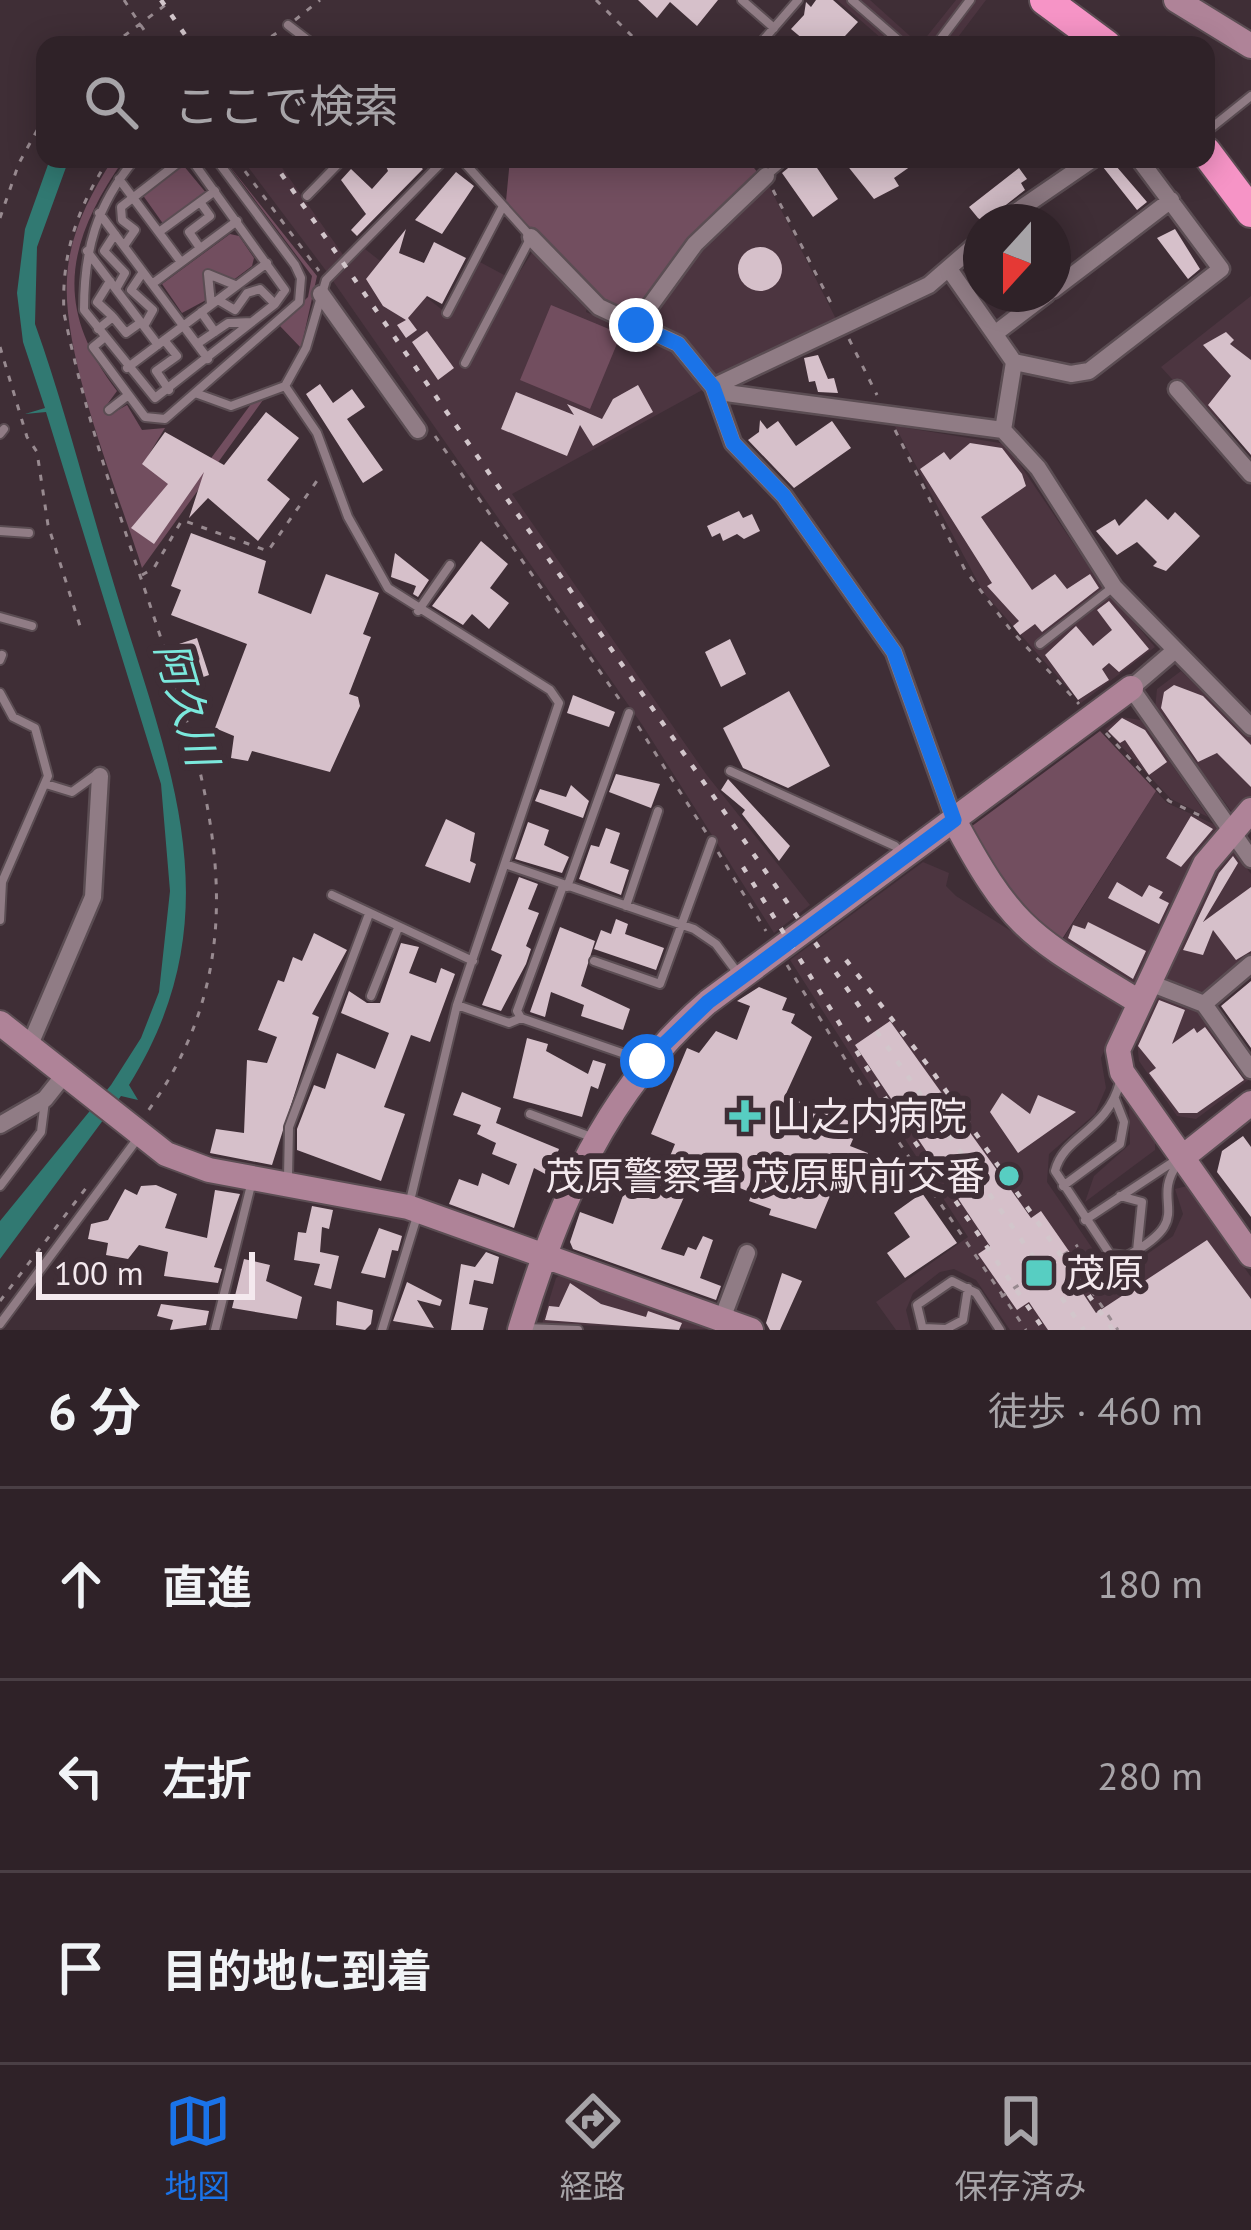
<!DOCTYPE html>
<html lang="ja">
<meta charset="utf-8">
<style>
body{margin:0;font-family:"PT Sans","Noto Sans JP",sans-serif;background:#372a30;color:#f1f3f6}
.compass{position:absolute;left:963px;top:204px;width:108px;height:108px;border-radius:50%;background:#2f2228;box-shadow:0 6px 30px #0003;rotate:201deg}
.scale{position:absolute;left:36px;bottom:30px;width:219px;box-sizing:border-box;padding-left:12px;border:6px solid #f4e9ee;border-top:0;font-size:33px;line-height:42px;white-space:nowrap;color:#f4e9ee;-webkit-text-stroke:9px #3f2e36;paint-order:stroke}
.stop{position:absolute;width:36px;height:36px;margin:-27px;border:9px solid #1a73e8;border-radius:50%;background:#fff}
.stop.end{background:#1a73e8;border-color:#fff;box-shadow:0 3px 12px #0008}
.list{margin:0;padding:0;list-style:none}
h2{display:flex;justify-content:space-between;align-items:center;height:156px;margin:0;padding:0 48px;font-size:51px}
h2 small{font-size:39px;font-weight:400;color:#a7a4a8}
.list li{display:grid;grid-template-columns:78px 1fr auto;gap:36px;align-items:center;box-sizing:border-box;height:192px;padding:0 48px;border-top:3px solid #4a3f45}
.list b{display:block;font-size:45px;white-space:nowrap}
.list em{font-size:39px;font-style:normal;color:#a7a4a8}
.icon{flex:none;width:66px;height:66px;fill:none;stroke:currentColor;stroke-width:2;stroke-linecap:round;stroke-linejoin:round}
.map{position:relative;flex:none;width:1251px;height:1330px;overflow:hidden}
.search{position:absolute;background:#2f2228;box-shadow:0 6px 30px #0003;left:36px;right:36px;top:36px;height:132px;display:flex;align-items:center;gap:30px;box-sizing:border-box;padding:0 42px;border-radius:24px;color:#a7a4a8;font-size:45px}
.sheet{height:732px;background:#2f2228}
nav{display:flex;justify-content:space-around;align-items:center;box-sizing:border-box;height:168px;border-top:3px solid #4a3f45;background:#2f2228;font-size:33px;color:#a7a4a8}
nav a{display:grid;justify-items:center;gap:6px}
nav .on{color:#1a73e8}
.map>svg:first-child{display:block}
</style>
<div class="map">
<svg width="1251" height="1330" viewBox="0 0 1251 1330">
<rect width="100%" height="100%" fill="#3f2e36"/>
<path fill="#4c3540" d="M837 0H870L920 45 956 0H986L952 45H889Z
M242 159H276L346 259 327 272Z
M768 184 836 319 832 326 716 382 653 327 650 317 709 240Z
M365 249 445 312 478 261 506 276 462 363 533 251 588 304 586 312 672 348 706 388 512 494 706 774 810 905 774 933 643 726 333 281Z
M1251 296V422L1236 405 1213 424 1161 367Z
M895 426 1006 444 1096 577 1155 647 1081 703 983 592Z
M1181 671 1251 738V798L1232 812 1155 709 1157 689Z
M1121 717 1141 720 1208 817 1171 799 1105 729Z
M1156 791 1167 803 1220 827 1199 854 1138 984 1132 986 1058 947Z
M1232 847 1251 874V959L1202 995 1160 983 1213 870Z
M923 862 949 873 946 886 956 896 1125 1004 1101 1058 1106 1088 1095 1114 1049 1154 1047 1182 1103 1264 1115 1269 1130 1266 1173 1236 1183 1214 1175 1189 1187 1186 1251 1277V1330H1010L976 1280 954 1269 940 1272 913 1293 906 1310 911 1330H896L876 1302 968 1237 790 960Z
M1156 991 1204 1011 1251 1078 1196 1119 1177 1116 1139 1061 1137 1042Z
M1129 1101 1155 1140V1150L1085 1202 1094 1176 1130 1144Z
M563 1273 730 1330 542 1324 556 1278Z"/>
<path fill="#724e5f" d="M113 159H124C66 243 53 307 117 391L106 406 111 414 127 405 142 430 165 428 148 456 189 488 254 400 268 393 142 568C118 491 62 357 67 279 69 235 89 196 113 159Z
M224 159 317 276 301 348 279 325 308 297 312 276Z
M510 159H747L758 173 707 221 630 316C580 296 540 242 506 201Z
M183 165 207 194 164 225 142 194Z
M230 234 239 236 254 258 252 266 232 281 205 271 208 299 182 313 162 284Z
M551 305 621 334 590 409 520 380Z
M1100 731 1156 791 1057 947 1033 929 968 829Z"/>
<path fill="#317972" d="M50 159H69L37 247 35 324C65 408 86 493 112 578 165 757 239 909 129 1085L138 1100 121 1096 0 1259V1221L111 1085 141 1038 159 992 170 891 161 784 46 412 25 414 45 408 23 342 17 293 25 229Z"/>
<path fill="#d6c0ca" d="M638 0H718L697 26 670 2 657 18Z
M816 0H833L858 22 845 36 855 45H810L791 29 804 15 806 2 811 7Z
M383 159H411L423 169 357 236 351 230 366 214 341 180 351 169 372 189 388 171Z
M799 159H811L838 199 813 217 782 173Z
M842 159H921L894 178 899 186 874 199Z
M1110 159 1147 202 1137 210 1103 167Z
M1019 168 1027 179 1021 183 1025 190 984 222 978 218 969 207Z
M456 172 474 186 442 234 415 220Z
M406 229 399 253 424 263 434 242 466 258 442 304 427 296 408 318 417 330 406 338 397 325 406 320 383 306 366 279Z
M1175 229 1200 269 1188 279 1157 238Z
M738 269a22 22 0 1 1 44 0a22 22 0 1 1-44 0Z
M427 331 454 368 438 380 412 342Z
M1226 332 1234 340 1230 344 1251 360V455L1208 405 1231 376 1203 345Z
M818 355 828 379 834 378 838 393 818 392 815 381 809 382 804 358Z
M320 384 333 403 352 389 365 407 347 419 383 470 363 483 306 394Z
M638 385 653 412 593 446 580 425 567 456 501 429 516 392 574 415 567 404 602 419 613 399Z
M266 412 299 438 267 480 290 499 258 541 208 498 189 518 204 472 154 544 131 528 168 484 142 464 165 432 224 465Z
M760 420 767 429 778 421 796 446 832 421 851 448 794 488 748 440 759 432Z
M970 443 1002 448 1022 474 1026 486 981 517 1032 590 1055 574 1067 589 1090 574 1099 588 1042 632 1035 624 1020 635 1013 626 1019 621 987 586 992 583 920 469 944 452 950 460Z
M1146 499 1168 520 1175 512 1200 536 1166 571 1153 566 1157 562 1137 542 1117 555 1096 531 1115 519 1119 526Z
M739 511 743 518 752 514 760 531 744 539 737 534 723 541 720 533 712 537 707 526Z
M191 533 266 561 258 593 311 614 326 574 379 593 363 634 371 637 349 694 358 697 360 706 330 772 252 751 248 761 231 758 234 736 215 728 247 644 171 615 181 590 171 586Z
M481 541 508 564 490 588 509 603 489 629 472 614 463 625 432 606Z
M395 553 429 580 418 597 413 594 416 586 391 577Z
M1109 601 1149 649 1119 672 1109 663 1102 669 1109 680 1078 700 1045 655 1076 626 1093 646 1112 630 1097 610Z
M197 638 209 675 189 682 176 645Z
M730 639 746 674 721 687 705 652Z
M1174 685 1203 696 1251 745V787L1217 753 1198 762 1161 708 1164 692Z
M789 691 830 766 788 788 743 768 723 728Z
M573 695 615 712 609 727 567 713Z
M1122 718 1145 730 1167 762 1149 775 1125 740 1120 743 1108 731Z
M616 774 660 784 651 808 609 792Z
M728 779 790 846 779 861 742 814 745 810 721 790Z
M571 785 589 801 583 818 535 801 540 789 566 797Z
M1191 816 1213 829 1181 867 1166 858Z
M446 819 475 833 470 861 476 864 470 883 425 866Z
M528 822 549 830 544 845 569 857 562 873 515 859Z
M606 828 620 833 610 863 629 870 621 895 579 879 591 845 599 847Z
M1233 856 1238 863 1203 922 1251 887V951L1236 960 1213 930 1203 955 1183 950 1219 873Z
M519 877 538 884 528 909 539 913 526 946 531 949 526 964 501 1011 482 1005 502 955 491 950Z
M1117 882 1142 897 1149 885 1163 892 1159 898 1169 903 1159 924 1108 898Z
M616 919 628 924 625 934 664 948 656 970 594 949 601 930 611 934Z
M1088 922 1146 951 1133 979 1068 938 1073 925 1085 929Z
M560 927 595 941 581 986 630 1009 623 1030 581 1016 584 1005 551 992 545 1017 530 1012Z
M314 933 347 950 312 1014 319 1017 272 1165 210 1153 216 1129 244 1133 247 1060 267 1063 277 1037 258 1030 278 980 284 982 293 957 302 961Z
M401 943 419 947 409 973 436 983 441 968 455 974 430 1042 411 1035 384 1107 405 1114 381 1181 297 1150V1129L314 1085 325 1089 337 1053 375 1069 389 1033 341 1013 349 991 367 1003H380Z
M1251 981V1048L1221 1006Z
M759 987 787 998 782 1010 795 1014 791 1023 812 1037 785 1096 859 1125 850 1146 868 1153 862 1168 845 1160 816 1229 769 1215 771 1209 749 1201 752 1193 696 1170 661 1249 684 1256 688 1247 696 1250 703 1236 713 1240 700 1278 721 1286 716 1300 573 1249 570 1242 580 1212 613 1224 628 1181 655 1193 675 1144 651 1134 687 1048 699 1053 716 1031 737 1040 750 1006 737 1001Z
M1159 1000 1185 1010 1172 1044 1194 1028 1197 1033 1205 1027 1244 1080 1197 1113H1179L1149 1073 1156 1068 1138 1046Z
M890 1021 999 1173 1008 1166 1018 1180 1009 1187 1031 1218 1041 1211 1080 1267 1070 1274 1096 1313 1207 1240 1251 1299V1330H1048L1029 1302 1017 1310 978 1254 990 1246 855 1045Z
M527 1038 548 1044 546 1051 588 1074 593 1060 606 1064 598 1089 591 1086 582 1117 513 1098Z
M462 1092 501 1108 496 1123 559 1149 549 1176 534 1168 514 1228 449 1204 459 1179 478 1186 482 1173 509 1185 517 1164 492 1154 496 1143 477 1134 481 1125 453 1115Z
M1002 1093 1030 1114 1038 1095 1076 1112 1018 1153 990 1112Z
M1243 1136 1251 1147V1217L1217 1172 1222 1151Z
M156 1185 177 1194 165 1228 207 1238 215 1190 240 1194 214 1267 222 1269 218 1283 164 1276 168 1252 139 1245 128 1259 106 1255 108 1243 88 1239 91 1224 108 1220 125 1189 137 1195 141 1186Z
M922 1193 957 1243 905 1278 887 1253 910 1237 894 1213Z
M312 1206 333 1210 329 1229 322 1227 320 1252 339 1256 331 1289 314 1285 320 1264 294 1260 298 1232 306 1233Z
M379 1228 402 1236 398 1251 392 1250 385 1278 361 1273Z
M486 1252 499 1257 493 1284 474 1280 469 1304 488 1308 483 1330H451L461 1264 475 1267Z
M244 1259 270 1265 266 1281 302 1297 297 1319 232 1308Z
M782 1273 802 1281 780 1330H770L766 1323Z
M407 1282 442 1300 440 1306 417 1300 434 1328 393 1321Z
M570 1283 601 1304 646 1317 648 1311 682 1323 679 1330 545 1320 549 1306 559 1307Z
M337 1301 373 1310 371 1324 365 1330 336 1325Z
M161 1304 209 1311 206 1325 170 1330 173 1320 157 1316Z"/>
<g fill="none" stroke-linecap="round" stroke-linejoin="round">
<g stroke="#5b4d53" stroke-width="12">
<path id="lane" d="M742 0 774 28
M852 0 904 45
M288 25 314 45
M759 45 798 0
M936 45 970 0
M1206 132 1251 96
M135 159C96 206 84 250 84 310L155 398 275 304 285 290 191 159
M461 159 531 237 465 363
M766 176 786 159
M119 179 181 262
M307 196 343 159
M200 202 210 216 189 232 200 248
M99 213 208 359
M159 232 215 191
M115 234 104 251 125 273 116 289
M124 246 135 230 122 220 121 207 183 159
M87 251 158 345
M143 272 131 290 153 310 144 326
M110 281 97 302 112 316
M152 284 237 221
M218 300 235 310 247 293 260 289 275 304
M211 304 208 274 235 285
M201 312 215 332
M447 313 503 206
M98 329 113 317 126 333 140 323
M104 338 93 347 145 417 165 419 299 302 301 278 295 265 216 159
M164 340 177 356 156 371 169 390
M197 344 228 323 252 322
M127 368 267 263
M198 394 231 406 285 386
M109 410 127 396
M0 434 4 429
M0 531 29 533
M418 611 450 565
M0 617 32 626
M1040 644 1112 588
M0 660 2 655
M0 693 13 717 35 728 48 776 2 882 0 920
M730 771 895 846 903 855
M46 784 72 792 97 774
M505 864 694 929 716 944 737 972
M563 886 517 1011 521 1018 645 1061
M567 887 629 713
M332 895 473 961
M626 906 658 811
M594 961 660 984 712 841
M371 996 398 928
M457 1005 509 1023 521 1018
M1120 1082C1107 1132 1064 1135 1055 1171L1110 1254 1127 1256C1199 1217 1148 1205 1178 1163
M530 1114 594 1138
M288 1177 289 1127 369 914
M0 1186 41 1132 45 1101
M1063 1186 1120 1144 1124 1122 1115 1099
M1120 1196 1142 1202 1137 1251
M409 1205 457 1005 559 703 550 690 388 588 348 517 317 433 285 386 306 348 326 280 445 159
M1085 1220 1176 1160
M0 1324 138 1138
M526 1328 578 1330
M924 1328 946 1329 963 1320 968 1288
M215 1330 252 1181
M382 1330 418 1213
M923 1330 917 1305 952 1281 976 1293 1000 1330"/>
</g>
<g stroke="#5b4d53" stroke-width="21">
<path id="street" d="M1001 222 1093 159
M531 237 599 307 678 344 713 387 726 393 1003 430 1038 468 1114 587 1251 727
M949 269 1014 362 1071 374 1089 371 1221 269 1139 159
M1053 290 1171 200
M321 294 418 430
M636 325 695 244 766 176
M997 332 1047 294
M713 387 733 443 784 496 894 652 954 820
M713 387 929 285 981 240
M1177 389 1251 474
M1003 430 1014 362
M1173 652 1131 688 1251 859
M1150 983 1204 1004 1251 1070
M1204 1004 1251 964
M29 1047 93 897 100 776
M0 1125 45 1099 64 1075
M722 1319 747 1253"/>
</g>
<g stroke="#5b4d53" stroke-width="28">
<path id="secondary" d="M1176 0 1251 46
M1251 810 1205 864 1118 1050 1122 1072 1251 1255
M954 820C1015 934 1032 936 1139 1002
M0 1023 166 1154 209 1170 408 1207 751 1330
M1183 1157 1251 1103
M520 1330C558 1204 606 1090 708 1002L1131 688"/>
</g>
<g stroke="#5b4d53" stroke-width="34">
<path id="highway" d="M1045 0 1106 45
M1206 152 1251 212"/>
</g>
<path stroke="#988a90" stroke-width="3" stroke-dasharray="6 9" stroke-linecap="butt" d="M124 0 154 45
M596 0 641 45
M295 20 320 0
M112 45 172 0
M259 45 278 32
M109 159C77 208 61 255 64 313 84 411 117 508 149 602 207 778 268 949 145 1115
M236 159 319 271
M773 190 834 309
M0 218 19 163 45 116
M849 339 877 395
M0 347 27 437 37 452 48 525 80 626
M895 430 965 570 1010 629 1079 704
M435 436 622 703
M142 575 154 568 182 520 268 551 321 475
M638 726 707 834
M1106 733 1169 801 1201 816
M718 852 766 931
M787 965 871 1101 1026 1330
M1066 1253 1118 1330
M1001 1297 1078 1245
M0 1301 86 1188"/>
<use href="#lane" stroke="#907c85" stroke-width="8"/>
<use href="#street" stroke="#907c85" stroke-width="16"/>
<use href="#secondary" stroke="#af8398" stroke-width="24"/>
<use href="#highway" stroke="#f694c6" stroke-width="30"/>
<path stroke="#d2c6cb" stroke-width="4.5" stroke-dasharray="6 12" stroke-linecap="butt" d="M161 0 192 45
M271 159 1084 1330
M743 867 891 1107 1044 1330
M846 960 930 1068 1113 1330"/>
</g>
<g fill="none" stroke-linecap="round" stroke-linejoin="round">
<path stroke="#1a73e8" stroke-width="15" d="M636 325 678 344 713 387 733 443 784 496 894 652 954 820 708 1002 647 1061"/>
</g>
<g fill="#57cec2" stroke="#3f2e36" stroke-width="4.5">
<path d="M739 1098h12v12h12v12h-12v12h-12v-12h-12v-12h12z"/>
<circle cx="1009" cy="1176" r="12"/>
<rect x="1024" y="1258" width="30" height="30" rx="6"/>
</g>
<g text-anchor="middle" stroke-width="12" stroke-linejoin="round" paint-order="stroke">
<g font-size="39" fill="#f4e9ee" stroke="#3f2e36" text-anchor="start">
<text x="772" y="1130">山之内病院</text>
<text x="985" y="1190" text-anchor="end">茂原警察署 茂原駅前交番</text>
<text x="1066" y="1287">茂原</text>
</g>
<g font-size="42" font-style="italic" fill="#7be8dc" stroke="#3f2e36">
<text transform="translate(187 704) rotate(74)" y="15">阿久川</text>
</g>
</g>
</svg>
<svg class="compass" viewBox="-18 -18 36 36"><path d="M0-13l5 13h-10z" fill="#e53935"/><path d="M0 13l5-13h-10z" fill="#a7a4a8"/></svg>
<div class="scale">100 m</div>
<div class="stop" style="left:647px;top:1061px"></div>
<div class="stop end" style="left:636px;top:325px"></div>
<div class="search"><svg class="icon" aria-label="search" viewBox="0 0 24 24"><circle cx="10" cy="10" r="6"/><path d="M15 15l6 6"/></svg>ここで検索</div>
</div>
<section class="sheet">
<h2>6 分<small>徒歩 · 460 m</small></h2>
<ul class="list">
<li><svg class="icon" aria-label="ahead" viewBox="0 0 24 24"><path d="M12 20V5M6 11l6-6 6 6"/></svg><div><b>直進</b></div><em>180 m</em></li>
<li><svg class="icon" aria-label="left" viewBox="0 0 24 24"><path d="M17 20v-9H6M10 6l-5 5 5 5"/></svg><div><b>左折</b></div><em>280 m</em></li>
<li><svg class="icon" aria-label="arrive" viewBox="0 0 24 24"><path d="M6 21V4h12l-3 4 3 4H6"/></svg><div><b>目的地に到着</b></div></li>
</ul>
</section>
<nav>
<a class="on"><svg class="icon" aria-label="map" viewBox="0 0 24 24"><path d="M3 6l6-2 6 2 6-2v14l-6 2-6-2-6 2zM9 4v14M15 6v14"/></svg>地図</a>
<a><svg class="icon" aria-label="directions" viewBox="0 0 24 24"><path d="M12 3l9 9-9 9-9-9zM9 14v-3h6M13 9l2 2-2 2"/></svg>経路</a>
<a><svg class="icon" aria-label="saved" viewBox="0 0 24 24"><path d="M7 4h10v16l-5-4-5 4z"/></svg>保存済み</a>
</nav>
